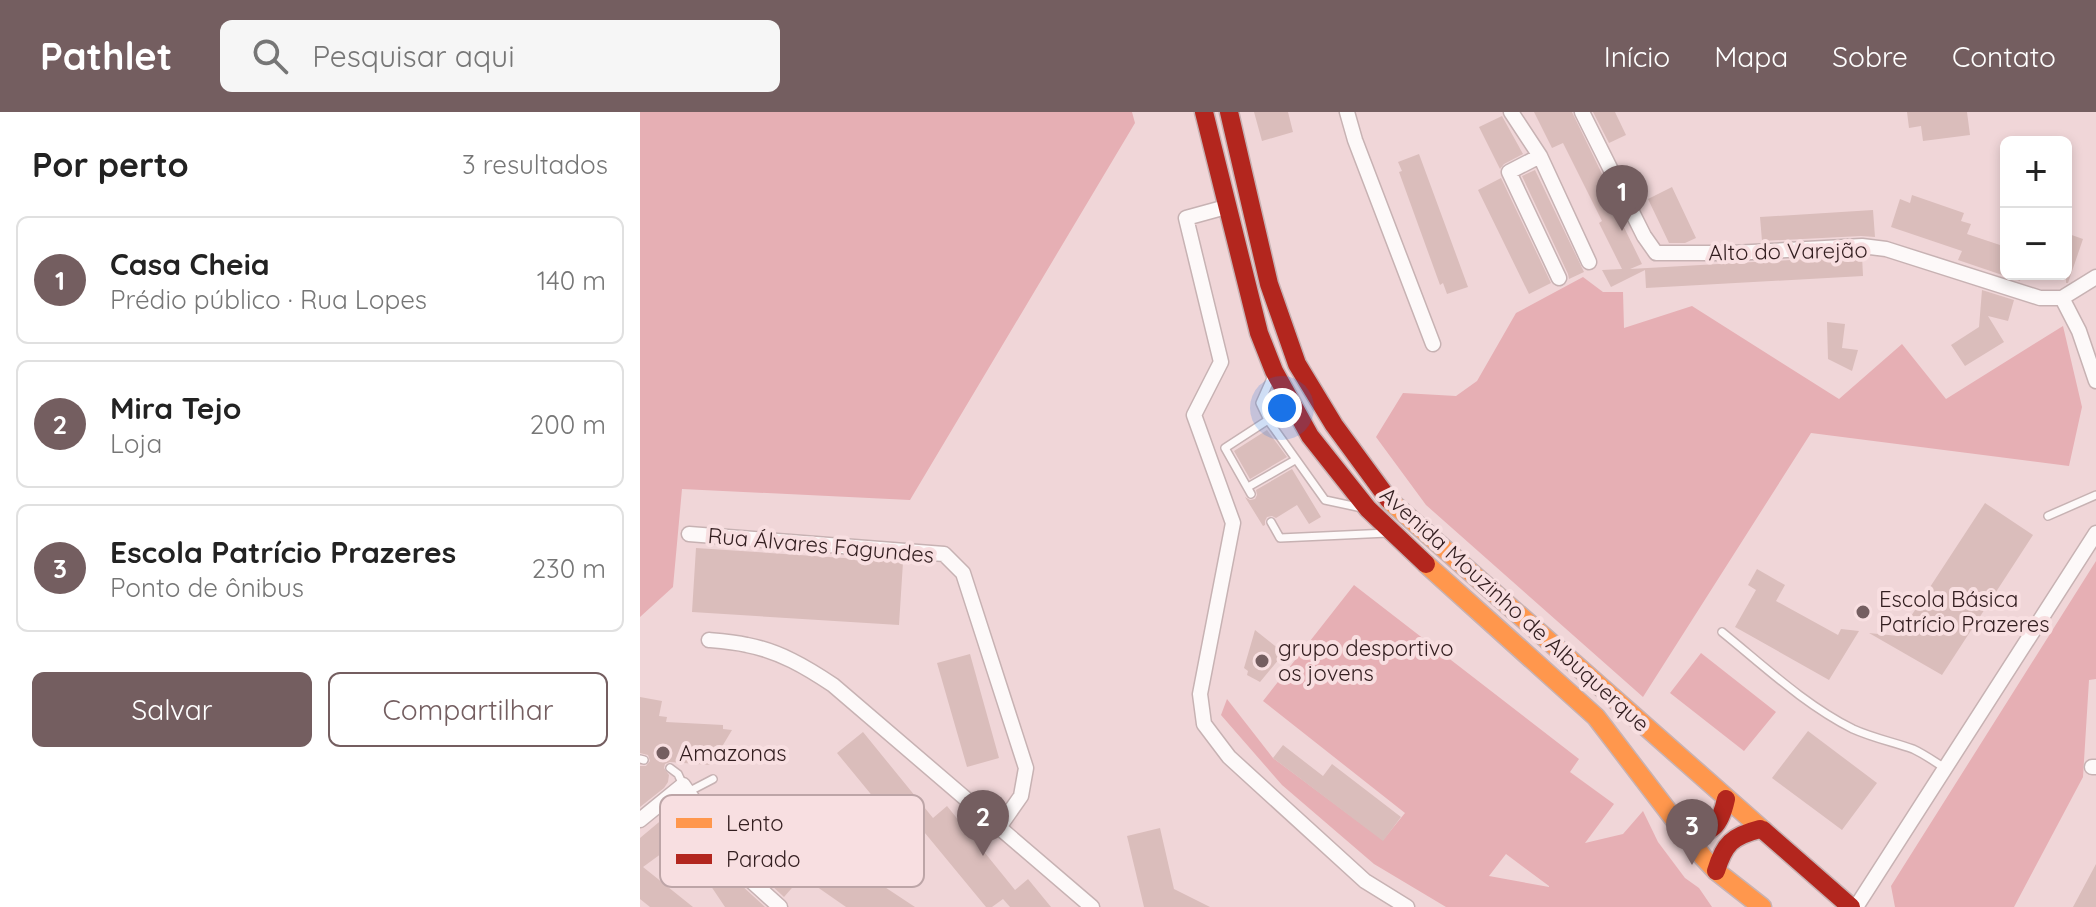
<!DOCTYPE html>
<html lang="pt">
<meta charset="utf-8">
<style>
body{margin:0;font-family:Quicksand,sans-serif;background:#f6f6f6;color:#222}
.controls{position:absolute;right:24px;top:24px;display:grid;overflow:hidden;border-radius:12px;box-shadow:0 4px 12px #0003}
.controls button{width:72px;height:72px;display:grid;place-items:center;padding:0;border:0;border-bottom:2px solid #e0e0e0;background:#fff;color:#222;font:40px sans-serif}
.you{position:absolute;left:642px;top:296px;width:28px;height:28px;margin:-20px;border:6px solid #fff;border-radius:50%;background:#1a73e8;box-shadow:0 0 0 12px #1a73e833}
.badge{display:grid;place-items:center;width:52px;height:52px;border-radius:50%;background:#745e60;color:#fff;font-size:26px;font-weight:700}
.pin{position:absolute;translate:-50% -66px;filter:drop-shadow(0 2px 4px #0008)}
.pin::after{content:'';position:absolute;top:42px;width:28px;height:24px;background:inherit;clip-path:polygon(0 0,100% 0,50% 100%)}
.list{margin:0;padding:0;list-style:none}
h2{display:flex;justify-content:space-between;align-items:center;height:104px;margin:0;padding:0 32px;font-size:34px}
h2 small{font-size:26px;font-weight:400;color:#767676}
.list li{display:grid;grid-template-columns:52px 1fr auto;gap:24px;align-items:center;box-sizing:border-box;height:128px;margin:0 16px 16px;padding:0 16px;border:2px solid #e0e0e0;border-radius:12px}
.list b{display:block;font-size:30px;white-space:nowrap}
.list p{margin:0;font-size:26px;white-space:nowrap;color:#767676}
.list em{font-size:26px;font-style:normal;color:#767676}
.actions{display:flex;gap:16px;padding:24px 32px}
.actions a{flex:1;padding:18px 0;border:2px solid #745e60;border-radius:12px;text-align:center;font-size:28px;color:#745e60}
.actions .main{background:#745e60;color:#fff}
.icon{flex:none;width:44px;height:44px;fill:none;stroke:currentColor;stroke-width:2;stroke-linecap:round;stroke-linejoin:round}
.map{position:relative;flex:none;width:1456px;height:795px;overflow:hidden}
header{display:flex;align-items:center;gap:48px;box-sizing:border-box;height:112px;padding:0 40px;background:#745e60;color:#fff}
header strong{font-size:38px}
nav{display:flex;gap:44px;margin-inline-start:auto;font-size:28px}
.search{width:560px;height:72px;background:#f6f6f6;display:flex;align-items:center;gap:20px;box-sizing:border-box;padding:0 28px;border-radius:12px;color:#767676;font-size:30px}
main{display:flex}
aside{flex:1;background:#fff}
.map>svg:first-child{display:block}
</style>
<header>
<strong>Pathlet</strong>
<div class="search"><svg class="icon" aria-label="search" viewBox="0 0 24 24"><circle cx="10" cy="10" r="6"/><path d="M15 15l6 6"/></svg>Pesquisar aqui</div>
<nav><a>Início</a><a>Mapa</a><a>Sobre</a><a>Contato</a></nav>
</header>
<main>
<aside>
<h2>Por perto<small>3 resultados</small></h2>
<ul class="list">
<li><span class="badge">1</span><div><b>Casa Cheia</b><p>Prédio público · Rua Lopes</p></div><em>140 m</em></li>
<li><span class="badge">2</span><div><b>Mira Tejo</b><p>Loja</p></div><em>200 m</em></li>
<li><span class="badge">3</span><div><b>Escola Patrício Prazeres</b><p>Ponto de ônibus</p></div><em>230 m</em></li>
</ul>
<div class="actions"><a class="main">Salvar</a><a>Compartilhar</a></div>
</aside>
<div class="map">
<svg width="1456" height="795" viewBox="0 0 1456 795">
<rect width="100%" height="100%" fill="#f0d6d8"/>
<path fill="#e6afb4" fill-rule="evenodd" d="M0 0H492L495 11 270 388 42 377 33 475 0 505Z
M943 165 963 180H983L984 216 1052 194 1199 287 1262 232 1306 287 1423 214 1442 295 1429 354 1171 321 1003 585 786 393 736 325 763 281 816 284 837 269 876 201Z
M1456 449V567L1449 568 1443 665 1374 795H1255L1251 774Z
M714 473 939 647 930 660 974 692 945 731 983 722 1003 699 1018 730 1045 766 1059 776 1072 795H806L734 752 642 673 581 603 587 587 633 646 743 728 765 701 623 589ZM866 742 909 774V775L849 764Z
M1061 541 1136 600 1104 639 1030 581Z"/>
<path fill="#dabdbb" d="M614 0H648L653 20 622 29Z
M894 0H932L978 95 975 97 1002 152 990 157 1222 144 1223 164 1006 176 1005 158 971 175 962 158 982 157 959 111 962 109 923 31 912 36Z
M953 0H975L986 23 969 31Z
M1267 0H1327L1330 23 1283 29 1281 14 1269 16Z
M862 4 883 42 864 52 860 57 839 15Z
M779 42 828 175 807 182 803 171 800 173 759 60 762 59 758 50Z
M895 58 944 160 929 167 928 162 882 64Z
M861 66 911 171 889 182 838 78Z
M1032 75 1056 126 1045 131H1029L1008 87Z
M1272 83 1324 101 1321 109 1331 112 1327 122 1366 135V162H1382L1380 169 1318 148 1322 139 1251 115 1260 87 1270 91Z
M1233 98 1235 125 1221 124 1122 129 1120 105Z
M1426 121 1443 127 1428 171H1426Z
M1342 178 1374 188 1368 209 1348 204 1364 230 1325 254 1311 233 1339 215Z
M1187 210 1205 212 1202 236 1218 238 1212 259 1188 247Z
M627 318 647 345 610 367 594 339Z
M652 357 681 405 669 412 657 393 636 406 632 404 627 405 625 409V413L623 414 605 385 610 388 615 387 617 383 616 378Z
M1345 391 1393 423 1302 563 1229 521 1258 524Z
M56 436 263 450 259 513 52 500Z
M1117 457 1145 473 1136 489 1198 523 1201 517 1219 519 1189 568 1095 515 1116 478 1108 473Z
M615 518 644 541 620 570 607 563 608 559 604 556Z
M330 542 359 646 327 655 297 551Z
M0 585 22 589 19 604 27 605 26 610 83 613V617L92 618 71 653 30 650 25 652 24 656 29 663 28 670 24 676 0 695V654H6L10 649 8 643 0 641Z
M1168 619 1237 671 1202 718 1132 666Z
M223 620 293 706 307 694 375 778 388 767 411 795H370L363 787 352 795H346L280 715 267 726 197 641Z
M643 633 683 664 692 652 761 705 743 729 633 646Z
M99 688 120 719 115 723 137 751 158 769 144 785 116 759 78 706Z
M43 690 100 772 125 795H85L40 728 3 755 53 795H10L0 787V726Z
M520 716 534 777 570 795H504L487 724Z
M178 731 275 795H206L160 763Z
M1456 752V795H1433Z"/>
<g fill="none" stroke-linecap="round" stroke-linejoin="round">
<g stroke="#c7b2b3" stroke-width="10">
<path id="lane" d="M632 264 620 291 628 308 685 388 722 396
M608 375 655 348
M611 382 585 336 628 308
M1408 404 1456 383
M631 410 640 426 748 421
M1082 520C1124 554 1165 593 1213 617 1233 626 1253 630 1273 637 1284 642 1295 650 1305 656
M0 647 4 648
M30 656 38 662 43 673
M48 680 73 667"/>
</g>
<g stroke="#c7b2b3" stroke-width="17">
<path id="street" d="M707 0 715 28 793 232
M871 0 900 44 949 150
M942 0 1004 124 1016 141H1093L1222 134 1246 137 1400 186H1422L1456 165
M900 44 869 60 919 166
M586 95 546 106 581 250 554 303 593 411 560 582 564 612 589 645 725 769 767 795
M1422 186 1439 219 1456 269
M49 422 304 442 323 461 386 656 381 684 360 714
M69 528C81 529 94 530 107 533 139 539 166 555 193 573L452 795
M1452 655H1456
M0 708 43 673 108 766 140 795
M1216 795 1456 421"/>
</g>
<g stroke="#c7b2b3" stroke-width="21">
<path id="slow" d="M749 388 1123 718
M786 452 956 605 1063 745 1076 759 1122 795"/>
</g>
<g stroke="#c7b2b3" stroke-width="21">
<path id="jam" d="M564 0 619 221 634 259 670 324 728 397 786 452
M589 0 629 172 657 252 694 313 749 388
M1123 718 1211 795
M1046 724C1073 721 1080 714 1086 687
M1076 759C1084 732 1092 724 1120 717"/>
</g>
<use href="#lane" stroke="#fdf9f9" stroke-width="7"/>
<use href="#street" stroke="#fdf9f9" stroke-width="14"/>
<use href="#slow" stroke="#ff974d" stroke-width="18"/>
<use href="#jam" stroke="#b3261e" stroke-width="18"/>
</g>
<g fill="#745e60" stroke="#f8dfe1" stroke-width="3">
<circle cx="1223" cy="500" r="8"/>
<circle cx="622" cy="549" r="8"/>
<circle cx="23" cy="641" r="8"/>
</g>
<g text-anchor="middle" stroke-width="8" stroke-linejoin="round" paint-order="stroke">
<g font-size="22" fill="#321d1f" stroke="#f8dfe1">
<text transform="translate(1148 139) rotate(-1)" y="8">Alto do Varejão</text>
<text transform="translate(181 433) rotate(5)" y="8">Rua Álvares Fagundes</text>
<text transform="translate(875 497) rotate(42)" y="8">Avenida Mouzinho de Albuquerque</text>
</g>
<g font-size="22" fill="#321d1f" stroke="#f8dfe1" text-anchor="start">
<text x="1239" y="495">Escola Básica<tspan x="1239" dy="25">Patrício Prazeres</tspan></text>
<text x="638" y="544">grupo desportivo<tspan x="638" dy="25">os jovens</tspan></text>
<text x="39" y="649">Amazonas</text>
</g>
</g>
<rect x="20" y="683" width="264" height="92" rx="12" fill="#f8dfe1" stroke="#bda5a7" stroke-width="2"/>
<rect x="36" y="706" width="36" height="10" fill="#ff974d"/>
<rect x="36" y="742" width="36" height="10" fill="#b3261e"/>
<g font-size="22" fill="#321d1f">
<text x="86" y="719">Lento</text>
<text x="86" y="755">Parado</text>
</g>
</svg>
<div class="controls">
<button>+</button>
<button>−</button>
</div>
<div class="you"></div>
<div class="pin badge" style="left:982px;top:119px">1</div>
<div class="pin badge" style="left:343px;top:744px">2</div>
<div class="pin badge" style="left:1052px;top:753px">3</div>
</div>
</main>
